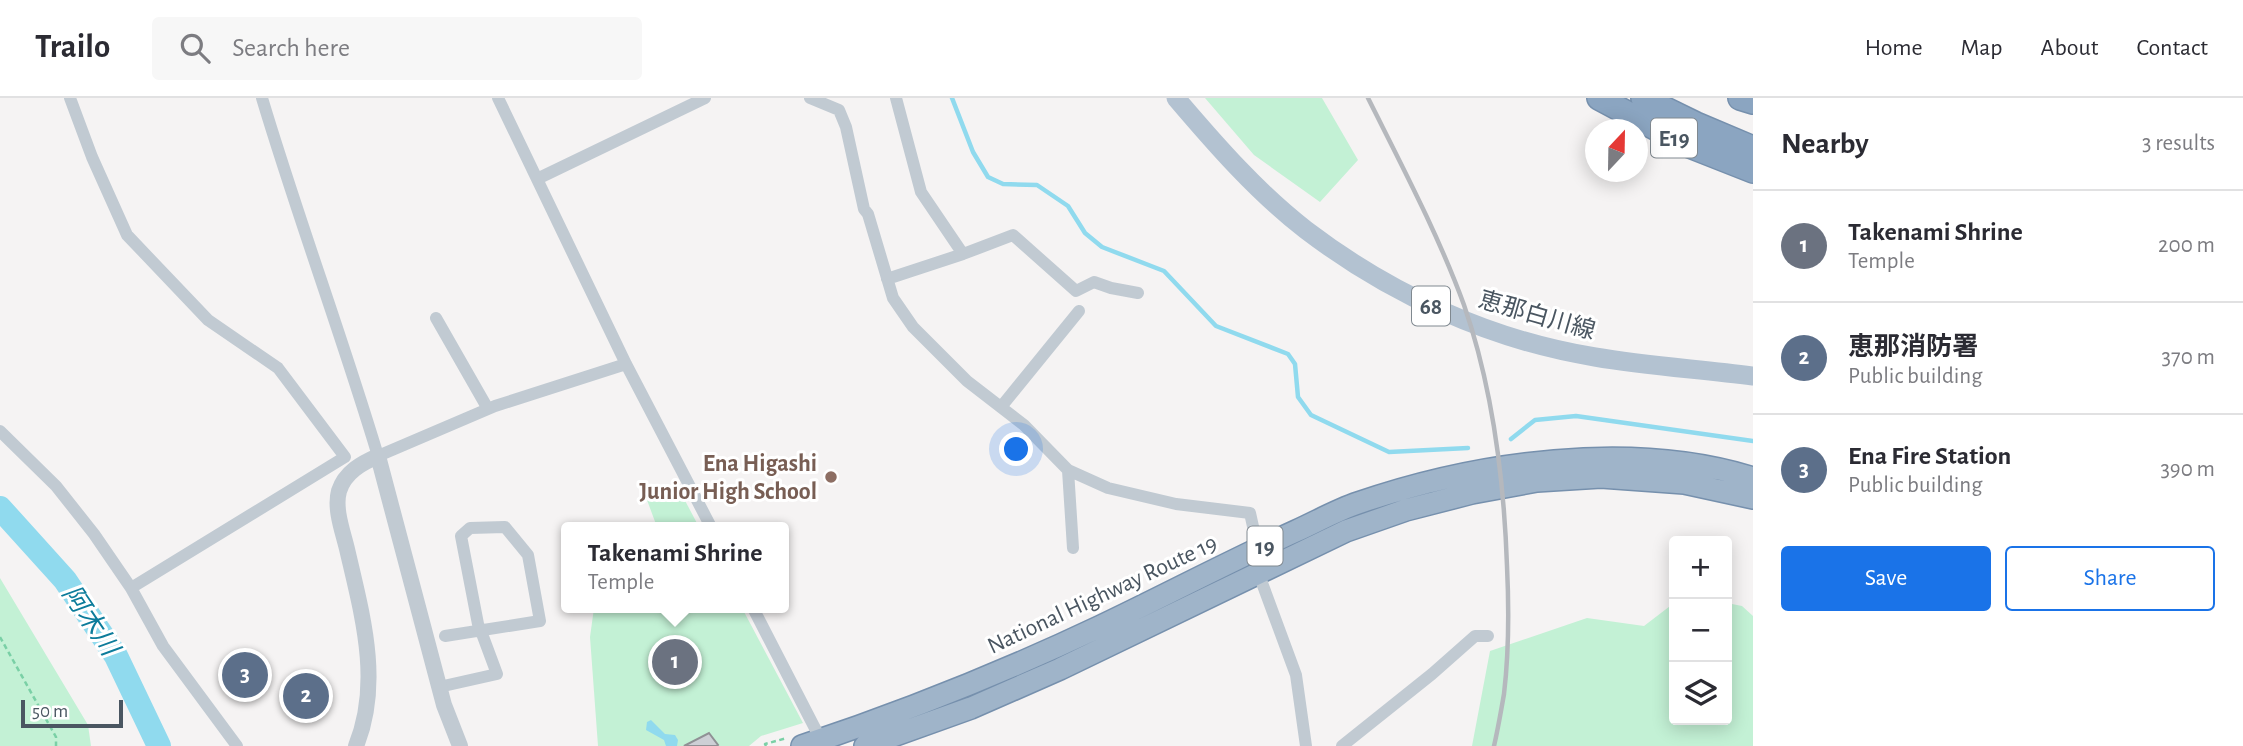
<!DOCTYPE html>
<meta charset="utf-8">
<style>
body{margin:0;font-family:"Alegreya Sans","Noto Sans JP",sans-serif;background:#f7f7f7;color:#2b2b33}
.controls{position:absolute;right:21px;bottom:21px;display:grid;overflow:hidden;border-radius:7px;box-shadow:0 4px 18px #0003}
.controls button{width:63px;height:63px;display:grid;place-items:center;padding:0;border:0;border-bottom:2px solid #e1e1e2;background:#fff;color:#2b2b33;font:35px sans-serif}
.compass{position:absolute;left:1585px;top:21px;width:63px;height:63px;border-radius:50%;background:#fff;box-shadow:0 4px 18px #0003;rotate:22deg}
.scale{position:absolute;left:21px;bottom:18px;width:102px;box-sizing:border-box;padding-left:7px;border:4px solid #4a5661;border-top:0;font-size:19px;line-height:24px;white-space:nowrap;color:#4a5661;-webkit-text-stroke:5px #fff;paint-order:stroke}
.you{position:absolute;left:1017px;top:352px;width:24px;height:24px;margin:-18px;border:5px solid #fff;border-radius:50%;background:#1a73e8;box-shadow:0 0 0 10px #1a73e833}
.badge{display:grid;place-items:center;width:46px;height:46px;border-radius:50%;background:#1a73e8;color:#fff;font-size:23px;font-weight:700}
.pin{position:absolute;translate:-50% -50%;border:4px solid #fff;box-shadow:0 2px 7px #0006}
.popup{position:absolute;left:561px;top:424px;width:228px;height:91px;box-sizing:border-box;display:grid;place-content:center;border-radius:7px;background:#fff;filter:drop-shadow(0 2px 5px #0005);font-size:23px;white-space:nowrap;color:#7c7c81}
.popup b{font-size:26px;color:#2b2b33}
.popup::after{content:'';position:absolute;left:50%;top:100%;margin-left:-14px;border:14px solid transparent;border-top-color:#fff}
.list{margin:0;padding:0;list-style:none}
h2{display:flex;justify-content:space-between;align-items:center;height:91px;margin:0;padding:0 28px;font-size:30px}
h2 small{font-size:23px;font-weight:400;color:#7c7c81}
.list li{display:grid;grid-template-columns:46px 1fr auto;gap:21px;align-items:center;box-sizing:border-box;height:112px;padding:0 28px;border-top:2px solid #e1e1e2}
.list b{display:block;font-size:26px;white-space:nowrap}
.list p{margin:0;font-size:23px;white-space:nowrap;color:#7c7c81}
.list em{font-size:23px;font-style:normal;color:#7c7c81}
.actions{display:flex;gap:14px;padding:21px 28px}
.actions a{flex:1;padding:16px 0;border:2px solid #1a73e8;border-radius:7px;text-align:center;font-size:24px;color:#1a73e8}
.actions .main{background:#1a73e8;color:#fff}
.icon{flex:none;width:38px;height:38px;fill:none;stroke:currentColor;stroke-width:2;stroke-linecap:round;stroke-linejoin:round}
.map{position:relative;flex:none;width:1753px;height:648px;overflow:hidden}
header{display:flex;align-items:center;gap:42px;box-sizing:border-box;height:98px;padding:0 35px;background:#fff;border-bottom:2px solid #e1e1e2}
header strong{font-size:33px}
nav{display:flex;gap:38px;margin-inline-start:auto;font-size:24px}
.search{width:490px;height:63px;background:#f7f7f7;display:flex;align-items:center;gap:18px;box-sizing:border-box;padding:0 24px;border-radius:7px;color:#7c7c81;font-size:26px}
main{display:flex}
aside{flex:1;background:#fff}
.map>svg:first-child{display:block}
</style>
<header>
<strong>Trailo</strong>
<div class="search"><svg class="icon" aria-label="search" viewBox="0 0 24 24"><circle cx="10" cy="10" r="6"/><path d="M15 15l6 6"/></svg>Search here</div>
<nav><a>Home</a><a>Map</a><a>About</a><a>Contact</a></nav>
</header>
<main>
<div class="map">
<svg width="1753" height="648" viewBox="0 0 1753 648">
<rect width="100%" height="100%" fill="#f5f3f3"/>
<path fill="#c3f1d5" d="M1205 0H1322L1358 62 1320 104 1254 57Z
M681 395 699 429H657L647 402Z
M0 480 88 627 91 648H0Z
M1674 505V622H1727V505L1742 508 1753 518V648H1472L1490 553 1587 520 1644 528Z
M594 510H742L803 625 761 638 749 648H598L590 539Z"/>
<path fill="#90daee" d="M651 622 665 636 675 637 678 642 677 648H666L664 642 646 632 647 624Z"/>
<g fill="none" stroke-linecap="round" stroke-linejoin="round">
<path stroke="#90daee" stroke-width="4.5" d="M952 0 973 54 988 79 1003 86 1037 87 1068 108 1085 135 1102 149 1164 173 1216 228 1288 256 1295 266 1298 299 1311 317 1389 354 1468 350
M1511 341 1535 322 1576 318 1753 343"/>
<path stroke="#90daee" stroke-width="24" d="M0 410 65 482 116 558 159 648"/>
<g stroke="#7690ad" stroke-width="24">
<path id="trunk" d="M802 648C904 614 1004 574 1101 528 1166 497 1230 463 1296 433 1316 424 1337 412 1358 405 1477 364 1631 342 1753 380
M865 648 971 610 1060 571 1346 433 1406 412 1472 395 1537 383 1601 379 1684 385 1753 400"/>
</g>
<g stroke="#7690ad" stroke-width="26">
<path id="motorway" d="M1599 0 1687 47 1753 73
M1643 0 1696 26 1753 50
M1740 0 1753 4"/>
</g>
<path stroke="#7ad0a6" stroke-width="2.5" stroke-dasharray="5 3.5" stroke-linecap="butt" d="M0 539 56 639V648
M766 648 765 646 787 640"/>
<path stroke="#c1cad2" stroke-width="12" d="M70 0 92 59 127 137 208 222 278 270 345 359 131 490
M262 0C298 120 342 238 378 358L495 308 626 266
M498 0 626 266 711 429
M810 0 839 12 846 29 864 111 868 116 893 200 913 229 967 283 1024 327 1068 372 1108 390 1176 406 1250 415 1258 451
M896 0 921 94 963 156 1013 137 1076 193 1094 184 1111 190 1138 195
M537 81 705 0
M887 181 963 156
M436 220 488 311
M1001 309 1079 213
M0 333 56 388 94 436 131 490 163 548 237 648
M1068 372 1073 450
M1258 474 1296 577 1306 648
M753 510 821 642
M439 589 497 576 481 533 478 526 461 438 470 430 505 429 528 457 540 523 445 538
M1342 648 1432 576 1475 538H1488"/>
<path stroke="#c1cad2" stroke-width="16" d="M356 648C382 584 362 516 347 451 343 434 334 411 339 393 345 374 362 365 378 358L444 607 460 648"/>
<path stroke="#b3c2d1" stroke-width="19" d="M1176 0C1216 47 1257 94 1306 132 1390 196 1490 242 1595 259 1647 268 1700 271 1753 278"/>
<use href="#trunk" stroke="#9fb4c9" stroke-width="21"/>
<use href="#motorway" stroke="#8ba5c1" stroke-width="23"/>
<path stroke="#b5b8bd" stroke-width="4.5" d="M1368 0C1401 66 1439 138 1464 207 1493 291 1504 381 1507 468 1509 510 1509 554 1504 596 1501 613 1498 631 1494 648"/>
</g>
<path fill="#b0b2b7" d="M654 563 687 567 665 584 654 569Z"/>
<path fill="#909195" d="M687 561V567L665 584V578Z"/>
<path fill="#cdcfd5" stroke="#909195" stroke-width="2" d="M676 547 687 561 665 578 654 563Z
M709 635 718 647 717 648H684Z"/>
<circle fill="#8d6e63" stroke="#fff" stroke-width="2.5" cx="831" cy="379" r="7"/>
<g text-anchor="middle" stroke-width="6" stroke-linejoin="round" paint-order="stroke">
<g fill="#fff" stroke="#808990" stroke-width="2">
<rect x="1651" y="20.5" width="46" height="39" rx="5"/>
<rect x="1412" y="188.5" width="38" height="39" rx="5"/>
<rect x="1247.5" y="428.5" width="35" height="39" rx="5"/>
</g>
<g font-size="23" font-weight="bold" fill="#4a5661">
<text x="1674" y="48">E19</text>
<text x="1431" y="216">68</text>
<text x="1265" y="456">19</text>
</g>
<g font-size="24" fill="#4a5661" stroke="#fff">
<text transform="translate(1537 217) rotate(16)" y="8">恵那白川線</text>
<text transform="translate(1102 496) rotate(-25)" y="8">National Highway Route 19</text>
</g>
<g font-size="24" font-weight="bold" fill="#785e54" stroke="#fff" text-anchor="end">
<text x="817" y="373">Ena Higashi<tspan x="817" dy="28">Junior High School</tspan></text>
</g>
<g font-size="26" font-style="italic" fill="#0c7c9b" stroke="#fff">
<text transform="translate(91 522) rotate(56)" y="9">阿木川</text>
</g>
</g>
</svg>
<div class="controls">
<button>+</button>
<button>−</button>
<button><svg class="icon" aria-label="layers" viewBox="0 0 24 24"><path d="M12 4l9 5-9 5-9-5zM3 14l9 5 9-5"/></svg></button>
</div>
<svg class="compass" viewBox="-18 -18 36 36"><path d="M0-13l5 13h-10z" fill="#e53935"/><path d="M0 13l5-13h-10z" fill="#7c7c81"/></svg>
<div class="scale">50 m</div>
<div class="you"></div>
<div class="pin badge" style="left:675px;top:564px;background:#6b7280">1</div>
<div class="popup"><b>Takenami Shrine</b>Temple</div>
<div class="pin badge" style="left:306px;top:598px;background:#5c6f8a">2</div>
<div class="pin badge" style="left:245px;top:577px;background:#5c6f8a">3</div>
</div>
<aside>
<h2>Nearby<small>3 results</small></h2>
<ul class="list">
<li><span class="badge" style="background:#6b7280">1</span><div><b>Takenami Shrine</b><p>Temple</p></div><em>200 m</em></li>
<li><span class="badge" style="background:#5c6f8a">2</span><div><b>恵那消防署</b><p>Public building</p></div><em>370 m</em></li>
<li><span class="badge" style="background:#5c6f8a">3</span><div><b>Ena Fire Station</b><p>Public building</p></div><em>390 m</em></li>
</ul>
<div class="actions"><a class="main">Save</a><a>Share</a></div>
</aside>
</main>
